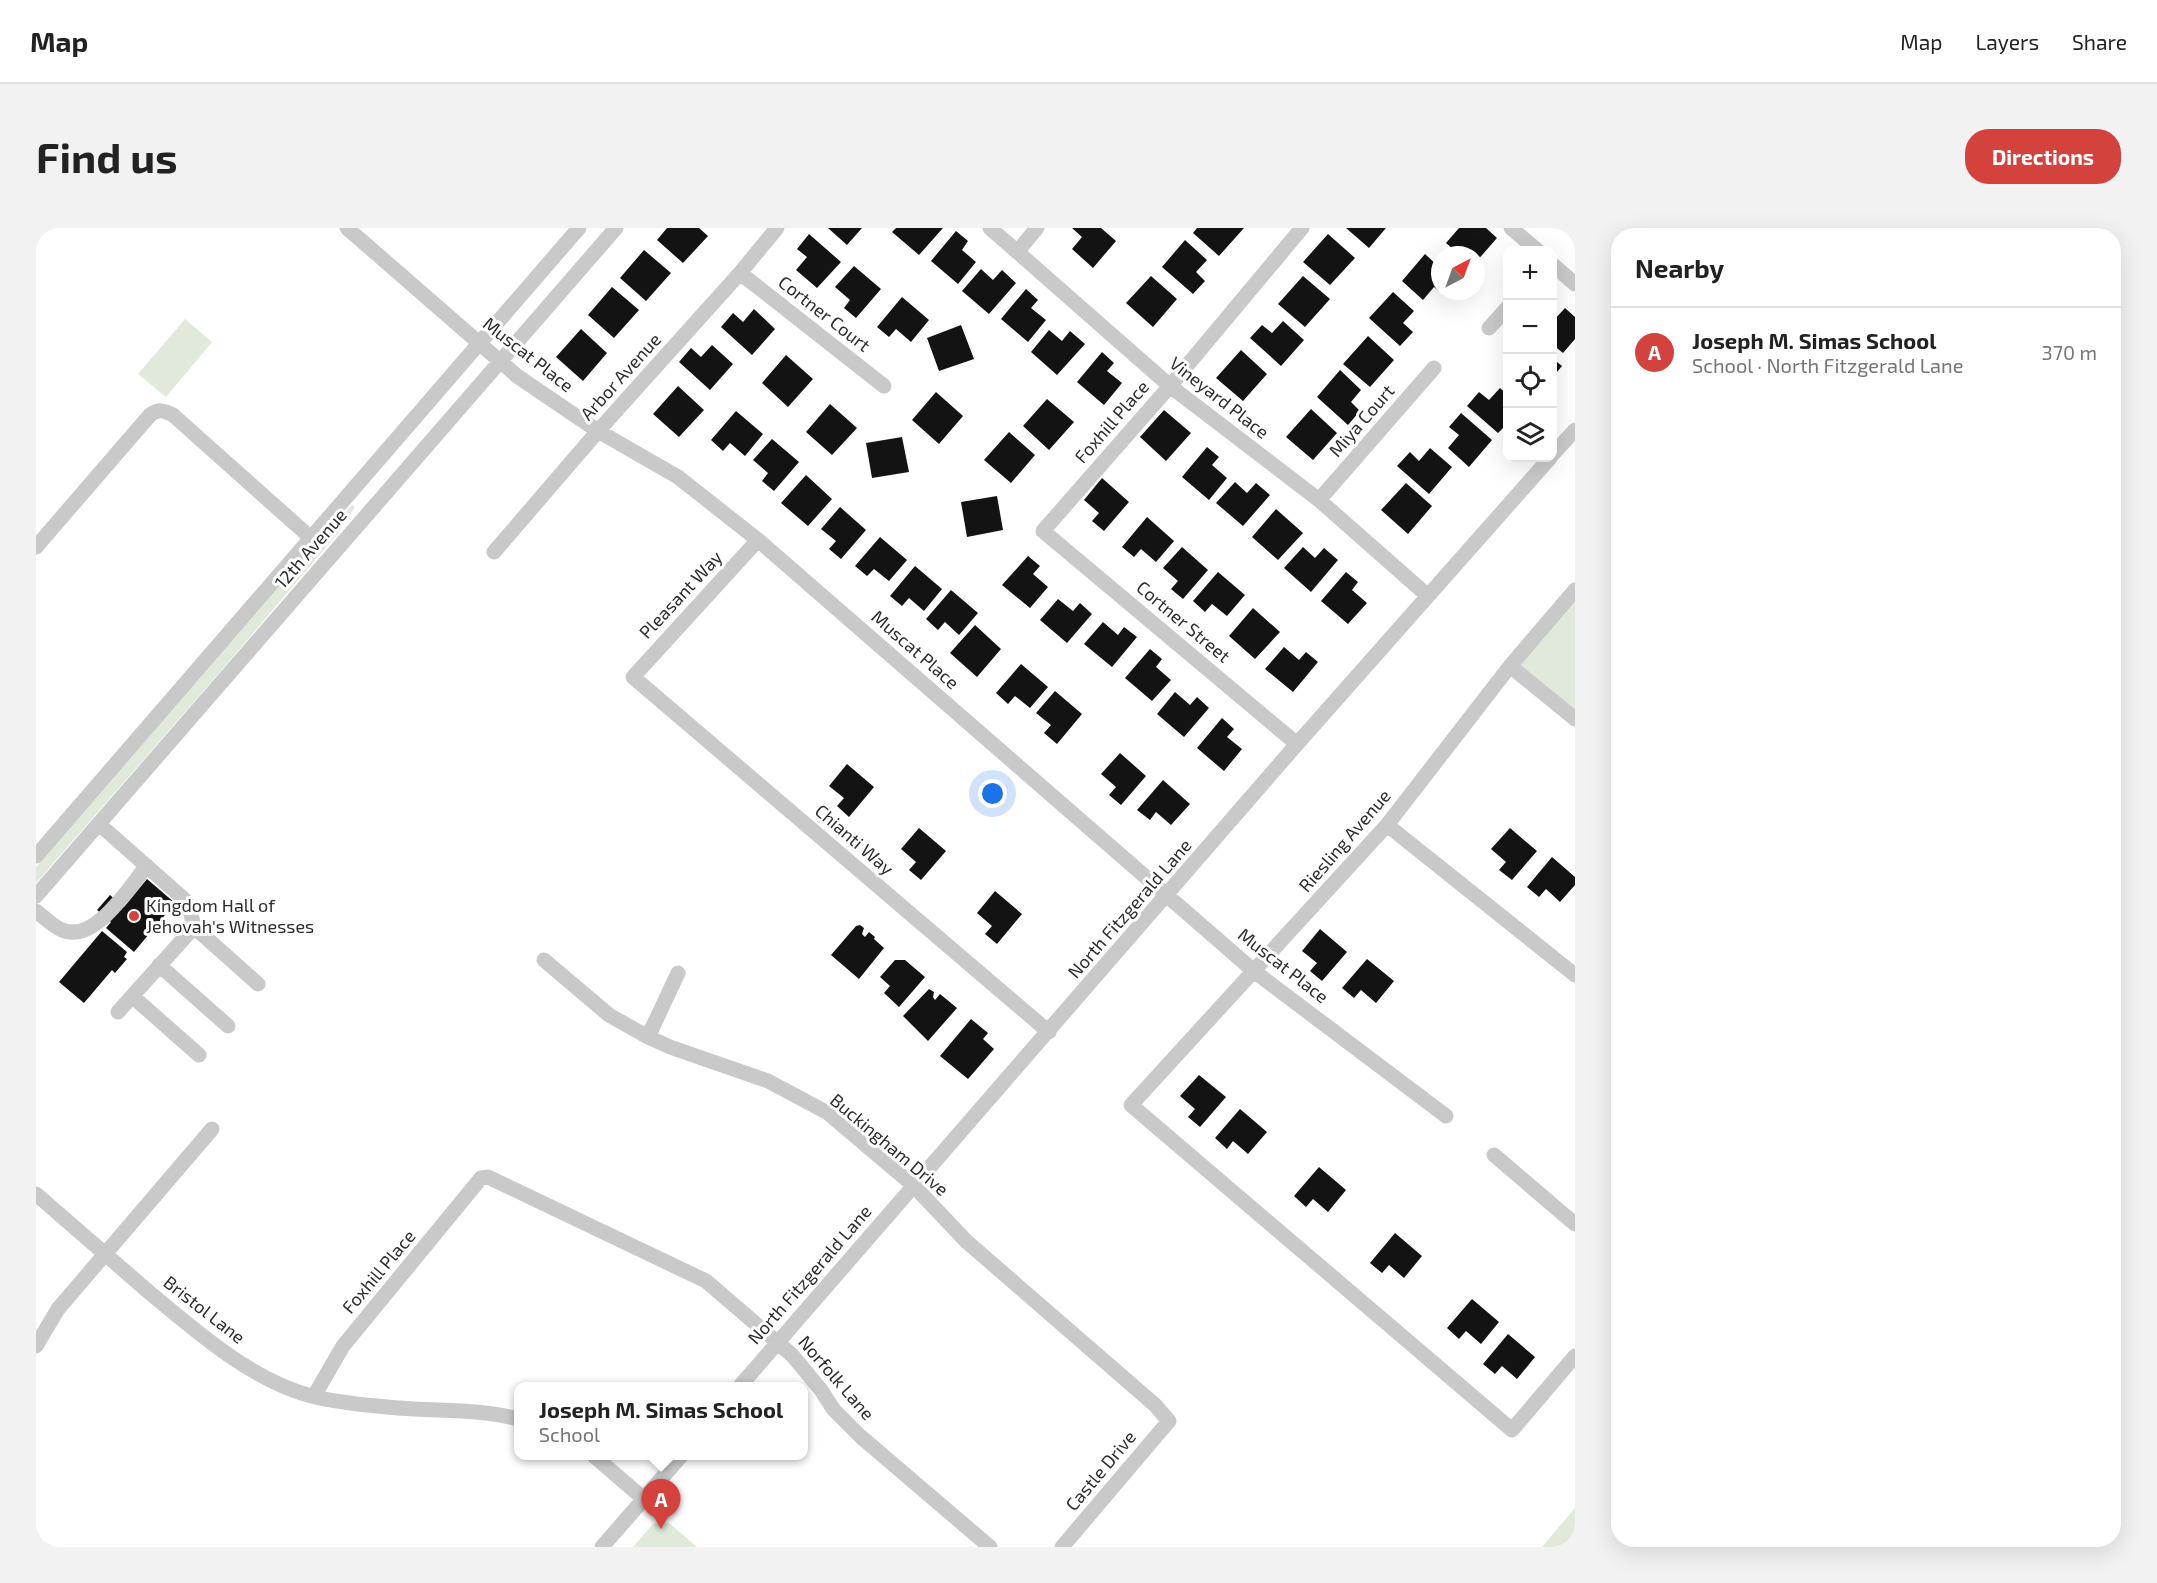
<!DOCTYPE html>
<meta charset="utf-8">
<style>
body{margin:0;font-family:"Exo 2",sans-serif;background:#f2f2f2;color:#222}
.controls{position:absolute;right:18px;top:18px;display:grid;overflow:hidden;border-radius:12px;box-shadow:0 6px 24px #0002}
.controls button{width:54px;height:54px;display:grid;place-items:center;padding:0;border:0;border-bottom:2px solid #e0e0e0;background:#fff;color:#222;font:30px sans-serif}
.compass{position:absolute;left:1395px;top:18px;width:54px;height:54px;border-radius:50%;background:#fff;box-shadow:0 6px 24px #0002;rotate:41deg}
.you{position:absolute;left:957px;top:566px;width:21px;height:21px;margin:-15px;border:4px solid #fff;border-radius:50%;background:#1a73e8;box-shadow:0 0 0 9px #1a73e833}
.badge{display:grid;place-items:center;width:39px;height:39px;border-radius:50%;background:#d4423d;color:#fff;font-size:20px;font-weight:700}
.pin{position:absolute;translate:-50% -50px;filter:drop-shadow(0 2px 3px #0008)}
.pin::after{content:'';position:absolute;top:32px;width:21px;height:18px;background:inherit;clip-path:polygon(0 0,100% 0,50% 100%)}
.popup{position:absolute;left:478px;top:1154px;width:294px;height:78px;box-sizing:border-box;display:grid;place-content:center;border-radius:12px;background:#fff;filter:drop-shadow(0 2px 4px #0005);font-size:20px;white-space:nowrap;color:#767676}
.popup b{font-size:22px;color:#222}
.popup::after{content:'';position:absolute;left:50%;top:100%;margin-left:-12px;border:12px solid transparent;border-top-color:#fff}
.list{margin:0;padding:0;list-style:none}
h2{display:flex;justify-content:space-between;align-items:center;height:78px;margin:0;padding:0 24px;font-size:26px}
h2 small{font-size:20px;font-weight:400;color:#767676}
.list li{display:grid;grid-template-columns:39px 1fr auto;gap:18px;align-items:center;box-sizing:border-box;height:90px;padding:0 24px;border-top:2px solid #e0e0e0}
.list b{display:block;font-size:22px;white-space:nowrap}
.list p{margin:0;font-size:20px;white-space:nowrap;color:#767676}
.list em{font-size:20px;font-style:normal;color:#767676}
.icon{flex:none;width:33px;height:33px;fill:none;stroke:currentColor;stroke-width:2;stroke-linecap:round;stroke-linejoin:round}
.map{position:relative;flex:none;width:1539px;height:1319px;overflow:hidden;border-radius:24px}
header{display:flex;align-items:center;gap:36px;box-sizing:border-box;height:84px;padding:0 30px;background:#fff;border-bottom:2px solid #e0e0e0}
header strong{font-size:28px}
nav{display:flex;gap:33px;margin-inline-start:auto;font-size:21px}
.intro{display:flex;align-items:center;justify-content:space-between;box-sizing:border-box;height:144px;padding:0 36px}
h1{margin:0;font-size:42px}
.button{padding:15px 27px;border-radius:24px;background:#d4423d;color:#fff;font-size:21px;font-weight:700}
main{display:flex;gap:36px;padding:0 36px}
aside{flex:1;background:#fff;border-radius:24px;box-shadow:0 6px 24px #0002}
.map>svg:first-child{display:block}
</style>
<header>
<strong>Map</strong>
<nav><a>Map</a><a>Layers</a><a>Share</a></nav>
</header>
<div class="intro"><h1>Find us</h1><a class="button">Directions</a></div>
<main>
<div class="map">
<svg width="1539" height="1319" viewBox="0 0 1539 1319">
<rect width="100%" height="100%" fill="#fff"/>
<path fill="#e1e9db" d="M149 91 176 114 130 169 102 146Z
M316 277 319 279 302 305 190 437 0 655V639L9 628 259 339Z
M1539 362V491L1474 438Z
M1539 1280V1319H1506Z
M633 1295 661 1319H597L617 1296Z"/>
<path fill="#131313" d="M631 0H663L672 8 647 35 621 12Z
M792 0H826L811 17Z
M860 0H907L883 27 856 4Z
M1036 0H1065L1080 13 1057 40 1036 21 1046 9Z
M1161 0H1208L1183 28 1157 5Z
M1310 0H1350L1333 20Z
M1423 0H1450L1461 10 1440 34V27H1424L1410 15Z
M920 3 932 13 926 22 940 34 922 56 895 33Z
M773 6 805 34 781 60 760 42 771 29 761 21Z
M1292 6 1319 30 1294 57 1267 34Z
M1149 12 1171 32 1160 44 1169 53 1157 66 1126 39Z
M608 22 635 45 610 73 584 50Z
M1389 26 1404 40V63H1412L1408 68 1398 59 1387 72 1366 53Z
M818 38 845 61 820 90 808 80 814 72 799 59Z
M945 41 957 52 966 42 980 55 953 86 926 63Z
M1115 48 1141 71 1117 99 1090 75Z
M1267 48 1294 71 1269 99 1242 76Z
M576 59 603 82 578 110 552 87Z
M990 61 1002 72 995 80 1010 92 992 114 965 91Z
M1357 64 1378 83 1367 95 1377 104 1364 118 1333 90Z
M866 69 893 92 875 114 860 101 853 109 841 99Z
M1529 80 1539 89V111L1527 125 1516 116V91L1518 92Z
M718 81 739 101 716 127 685 99 697 85 707 94Z
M1247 93 1268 112 1245 138 1214 110 1226 97 1236 105Z
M925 97 938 131 903 143 891 110Z
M545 101 571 125 547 153 520 129Z
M1013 102 1026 113 1034 103 1049 116 1021 147 995 124Z
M1332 108 1358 132 1334 159 1307 136Z
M676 117 697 136 674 162 643 134 655 120 665 129Z
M1205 122 1231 146 1207 173 1180 150Z
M1066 124 1078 135 1071 143 1086 155 1068 177 1041 154Z
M750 127 777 151 752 179 726 155Z
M1516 130 1526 138 1516 150Z
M1304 142 1325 162 1315 174 1324 183 1312 197 1281 169Z
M642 158 668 182 643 209 617 186Z
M1464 160 1472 167V195L1462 205 1431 178 1443 164 1453 172Z
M900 164 927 188 903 216 876 192Z
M1011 171 1038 194 1013 222 987 198Z
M794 176 821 200 796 227 770 204Z
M1275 181 1301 205 1277 232 1250 209Z
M1128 182 1155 205 1130 233 1104 209Z
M700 183 727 206 709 228 694 215 687 223 675 212Z
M1425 185 1456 212 1433 239 1412 220 1423 207 1413 199Z
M973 204 999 227 975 255 948 232Z
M866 209 873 244 836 250 830 215Z
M736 211 763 234 738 263 726 253 732 245 717 232Z
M1171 219 1183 229 1176 237 1191 250 1173 272 1146 249Z
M1394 220 1416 239 1393 266 1361 238 1374 224 1383 233Z
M770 247 796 271 772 298 745 275Z
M1066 250 1093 274 1068 303 1056 293 1063 285 1048 272Z
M1199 254 1211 265 1220 255 1234 267 1207 298 1180 275Z
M1370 255 1396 278 1372 306 1345 282Z
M961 268 967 302 931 309 925 274Z
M804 279 830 302 805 331 793 321 800 313 785 301Z
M1240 281 1267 305 1242 332 1216 309Z
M1111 289 1138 313 1120 334 1105 321 1098 329 1086 319Z
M844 309 871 332 853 353 838 341 831 348 819 338Z
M1146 319 1172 342 1147 371 1135 361 1142 353 1127 340Z
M1267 319 1279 330 1288 320 1302 332 1275 364 1248 340Z
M992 328 1004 338 997 346 1012 359 994 380 966 357Z
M879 338 906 361 888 383 873 370 866 378 854 368Z
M1182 344 1209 367 1191 388 1176 376 1169 384 1157 373Z
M1310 344 1322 354 1316 362 1331 375 1312 396 1285 373Z
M915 362 942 385 923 407 909 394 902 402 890 391Z
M1022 371 1037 383 1044 375 1056 386 1031 415 1004 392Z
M1217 380 1244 404 1219 431 1193 408Z
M1067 394 1082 407 1088 399 1101 409 1076 439 1048 416Z
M939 397 965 421 941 449 914 425Z
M1248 419 1263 432 1270 424 1282 434 1257 464 1229 441Z
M1114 421 1126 431 1120 439 1135 452 1116 473 1089 450Z
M985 436 1012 459 994 480 979 468 972 476 960 465Z
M1019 463 1046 486 1021 516 1008 505 1015 497 1000 485Z
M1139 464 1154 477 1161 469 1173 480 1148 509 1121 486Z
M1186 490 1198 501 1191 509 1206 521 1188 543 1161 520Z
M1084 525 1110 548 1085 577 1073 567 1080 559 1065 546Z
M811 536 838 559 813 589 801 578 808 570 793 558Z
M1127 552 1154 576 1135 597 1120 584 1114 592 1101 582Z
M883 600 910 623 885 652 873 642 880 634 865 621Z
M1474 600 1501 623 1476 652 1463 642 1470 634 1455 621Z
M1516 629 1539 649V657L1524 674 1510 661 1503 669 1491 659Z
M111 651 139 675 98 724 70 700 75 694 61 682 74 667 88 679Z
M959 663 986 686 961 716 949 706 956 698 941 685Z
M824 697 828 700 826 706 829 709 833 704 839 709 838 711 848 720 823 751 795 727 820 698Z
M1284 701 1311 724 1286 753 1274 743 1281 735 1266 723Z
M66 703 91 724 88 729 91 731 79 745 76 742 48 775 23 754Z
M1331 731 1358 753 1340 775 1325 762 1318 770 1306 760Z
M859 732H869L889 749 863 779 848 765 854 758 844 749Z
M893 761 898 764 897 769 899 772 904 766 921 780 892 813 867 788Z
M935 791 952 805 947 811 958 821 932 851 904 828Z
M1163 847 1190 869 1164 899 1152 889 1159 881 1144 868Z
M1204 881 1231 904 1212 926 1197 913 1191 921 1179 910Z
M1283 939 1310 962 1292 984 1277 971 1270 979 1258 968Z
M1359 1005 1386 1028 1368 1050 1353 1037 1346 1045 1334 1035Z
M1436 1071 1463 1094 1445 1116 1430 1103 1423 1111 1411 1100Z
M1472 1106 1499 1129 1481 1151 1466 1138 1459 1146 1447 1136Z"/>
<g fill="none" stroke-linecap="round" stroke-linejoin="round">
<path stroke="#c9c9c9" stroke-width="15" d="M311 0 481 148 562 203 642 249 722 312 1219 744 1410 888
M954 0 1134 158 1283 272 1392 368
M1475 0 1501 22
M981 24 1001 0
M1516 36 1539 56
M704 45 848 158
M1453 100 1472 79
M1516 227 1539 202
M1283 272 1398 140
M722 312 597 449 1013 804
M0 319 114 187C122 181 127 182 137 187L275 310
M458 324 562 203 704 45 741 0
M1539 362 1474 438 1351 597 1095 877 1476 1202 1539 1128
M1474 438 1539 491
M1261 516 1007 303 1134 158 1266 0
M63 596 148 671 153 678 158 699 82 784
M1351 597 1539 747
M0 628 543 0
M0 668 580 0
M0 683C8 689 16 698 26 702 59 716 93 659 111 638
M158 699 222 756
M508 732 573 787 612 809 634 819 732 853 792 885 877 957 930 1013 1119 1177 1133 1193 1026 1319
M123 737 192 798
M96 768 163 827
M612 809 642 745
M1458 927 1539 996
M0 966C38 999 76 1032 114 1065 161 1104 217 1154 279 1169 310 1176 346 1179 378 1181 413 1183 449 1182 482 1191
M0 1118 22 1081 176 901
M704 1158 1261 516 1514 230
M278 1168 307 1118 445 950 452 949 670 1053 756 1127 785 1162 798 1182 824 1208 954 1319
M558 1228 608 1271
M566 1319 645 1228"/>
</g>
<circle fill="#d4423d" stroke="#fff" stroke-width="2" cx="98" cy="688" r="6"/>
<g text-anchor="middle" stroke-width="6" stroke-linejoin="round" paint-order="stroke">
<g font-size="18" fill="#2c2c2c" stroke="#fff">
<text transform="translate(788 86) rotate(38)" y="6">Cortner Court</text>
<text transform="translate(492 127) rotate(38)" y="6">Muscat Place</text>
<text transform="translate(585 149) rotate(-48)" y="6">Arbor Avenue</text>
<text transform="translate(1183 170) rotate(38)" y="6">Vineyard Place</text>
<text transform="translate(1326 193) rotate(-49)" y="6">Miya Court</text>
<text transform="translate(1076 194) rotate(-49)" y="6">Foxhill Place</text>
<text transform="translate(275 321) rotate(-49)" y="6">12th Avenue</text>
<text transform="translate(645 367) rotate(-47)" y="6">Pleasant Way</text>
<text transform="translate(1147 394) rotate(40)" y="6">Cortner Street</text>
<text transform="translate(879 422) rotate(41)" y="6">Muscat Place</text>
<text transform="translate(818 612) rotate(41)" y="6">Chianti Way</text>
<text transform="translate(1309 613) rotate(-49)" y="6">Riesling Avenue</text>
<text transform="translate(1094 681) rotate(-49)" y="6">North Fitzgerald Lane</text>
<text transform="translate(1247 738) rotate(38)" y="6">Muscat Place</text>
<text transform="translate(853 917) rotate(40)" y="6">Buckingham Drive</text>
<text transform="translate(343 1044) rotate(-50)" y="6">Foxhill Place</text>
<text transform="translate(774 1047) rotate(-49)" y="6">North Fitzgerald Lane</text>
<text transform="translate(168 1082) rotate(38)" y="6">Bristol Lane</text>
<text transform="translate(800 1150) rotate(49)" y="6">Norfolk Lane</text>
<text transform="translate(1065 1243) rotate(-50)" y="6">Castle Drive</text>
</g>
<g font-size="18" fill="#2c2c2c" stroke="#fff" text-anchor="start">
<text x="110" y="684">Kingdom Hall of<tspan x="110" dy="21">Jehovah's Witnesses</tspan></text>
</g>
</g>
</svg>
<div class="controls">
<button>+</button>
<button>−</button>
<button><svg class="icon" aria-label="locate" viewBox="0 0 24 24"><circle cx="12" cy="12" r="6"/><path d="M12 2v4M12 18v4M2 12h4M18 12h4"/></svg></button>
<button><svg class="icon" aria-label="layers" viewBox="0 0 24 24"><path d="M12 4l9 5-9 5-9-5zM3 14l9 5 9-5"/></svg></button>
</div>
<svg class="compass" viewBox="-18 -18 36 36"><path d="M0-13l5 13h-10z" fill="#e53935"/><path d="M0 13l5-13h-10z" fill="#767676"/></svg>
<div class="you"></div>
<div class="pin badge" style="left:625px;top:1301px">A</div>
<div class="popup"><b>Joseph M. Simas School</b>School</div>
</div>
<aside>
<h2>Nearby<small></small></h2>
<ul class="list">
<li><span class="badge">A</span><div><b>Joseph M. Simas School</b><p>School · North Fitzgerald Lane</p></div><em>370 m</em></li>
</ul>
</aside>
</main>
